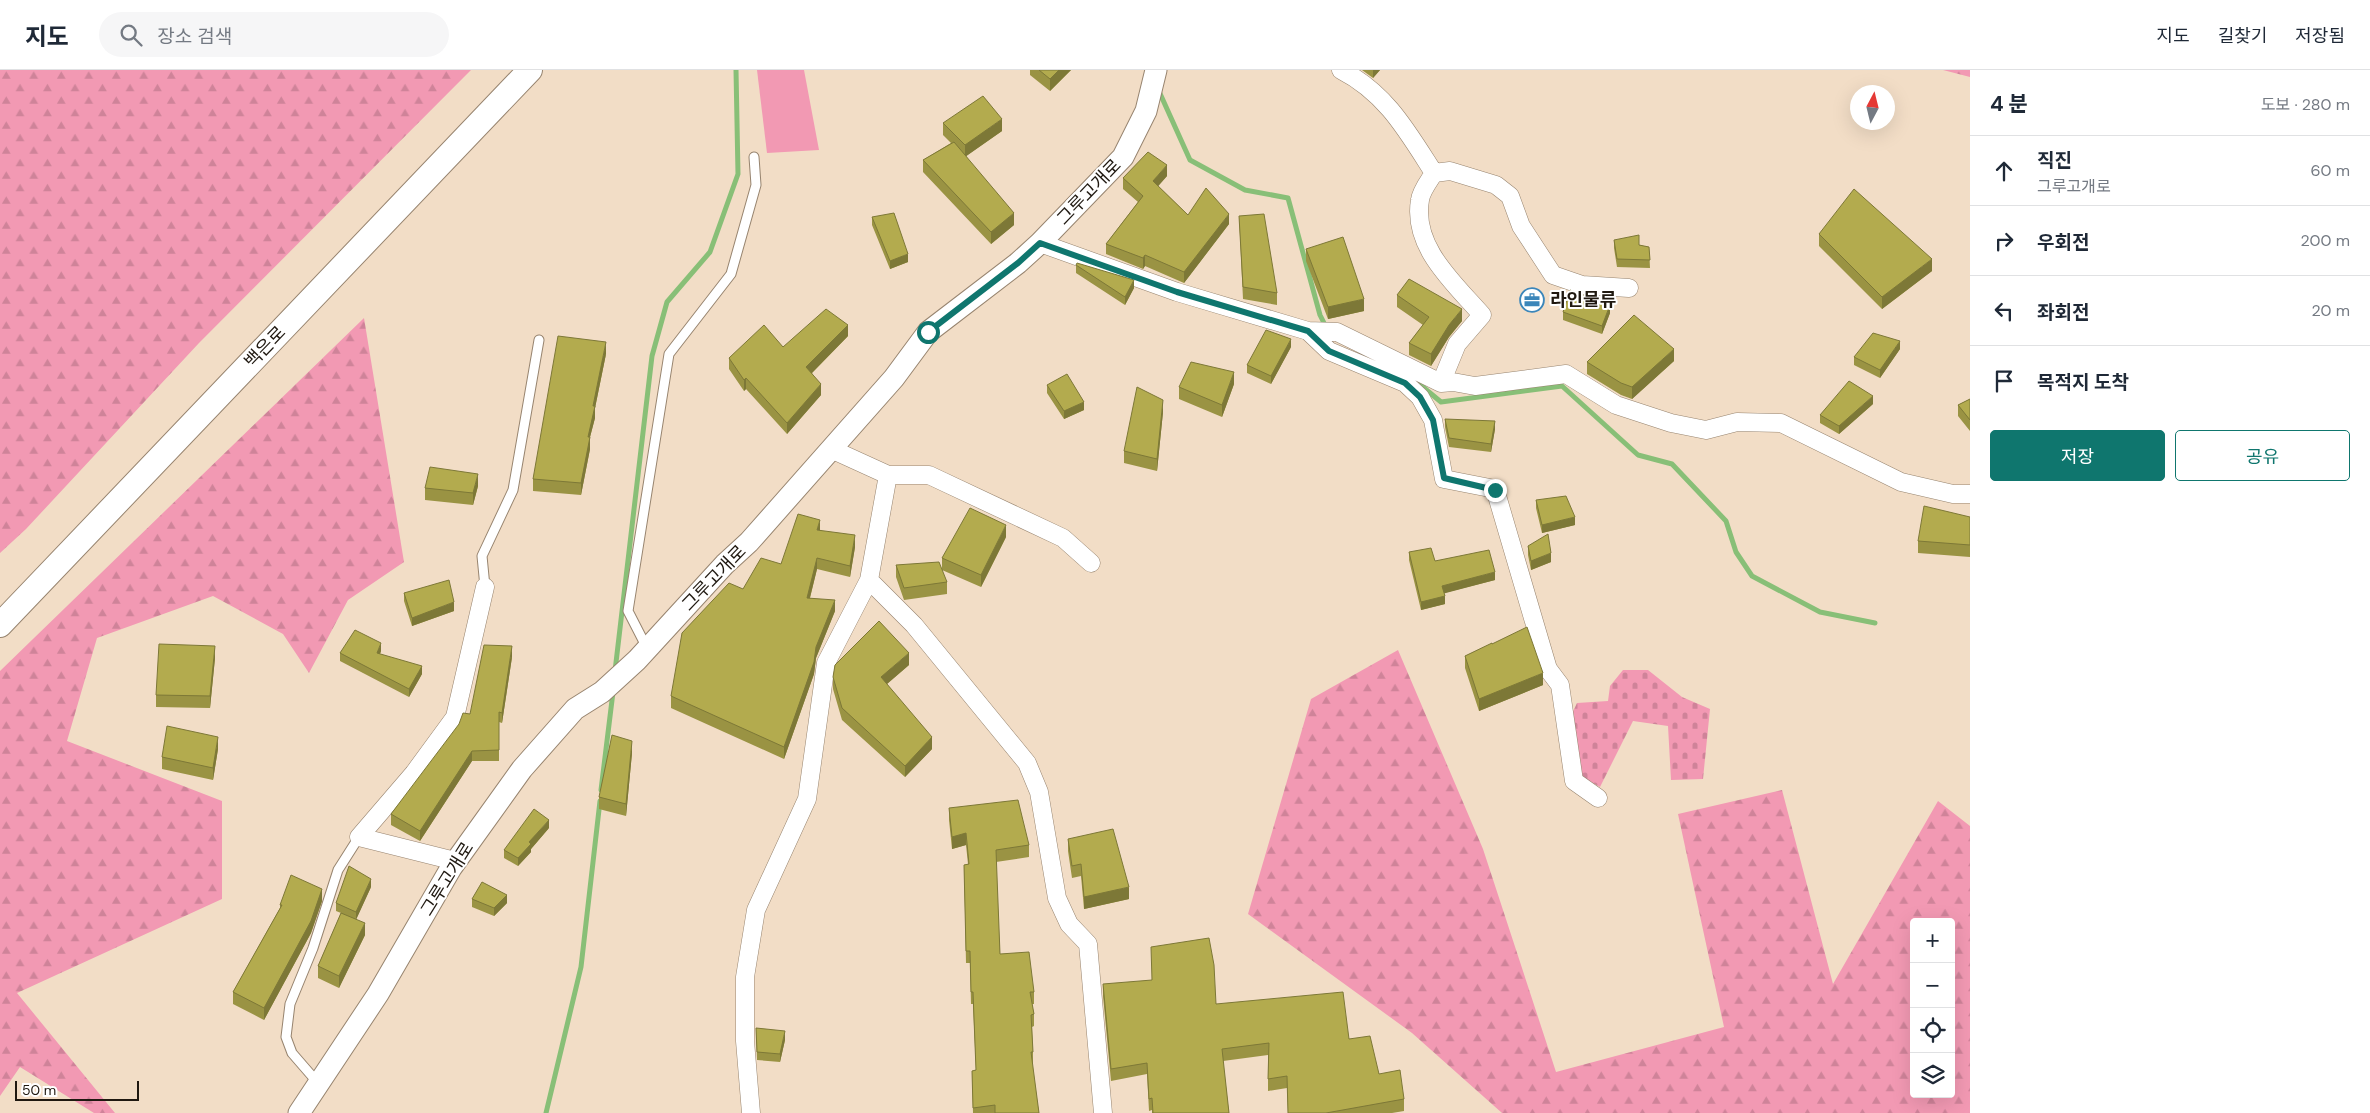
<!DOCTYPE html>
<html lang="ko">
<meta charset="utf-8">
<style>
body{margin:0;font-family:"DM Sans","Noto Sans KR",sans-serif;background:#f6f6f7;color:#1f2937}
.controls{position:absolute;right:15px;bottom:15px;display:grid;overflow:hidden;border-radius:5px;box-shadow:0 5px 20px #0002}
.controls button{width:45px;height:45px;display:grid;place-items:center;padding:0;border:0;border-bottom:1px solid #e0e1e3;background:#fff;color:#1f2937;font:25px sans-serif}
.compass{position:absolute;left:1850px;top:15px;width:45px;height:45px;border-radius:50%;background:#fff;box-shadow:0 5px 20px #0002;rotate:7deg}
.scale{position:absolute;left:15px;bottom:12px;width:124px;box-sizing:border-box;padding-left:5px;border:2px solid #1f1810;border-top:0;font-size:14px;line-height:18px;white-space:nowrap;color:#1f1810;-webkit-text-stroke:4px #fff;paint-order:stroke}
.stop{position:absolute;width:15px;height:15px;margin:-11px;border:4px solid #0f766e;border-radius:50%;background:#fff}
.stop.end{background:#0f766e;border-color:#fff;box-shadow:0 1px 5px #0008}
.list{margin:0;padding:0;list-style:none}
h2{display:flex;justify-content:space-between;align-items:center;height:65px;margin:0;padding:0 20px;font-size:21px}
h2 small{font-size:16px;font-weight:400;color:#747a83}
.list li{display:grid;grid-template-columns:32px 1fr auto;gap:15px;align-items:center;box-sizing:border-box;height:70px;padding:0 20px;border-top:1px solid #e0e1e3}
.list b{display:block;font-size:19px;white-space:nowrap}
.list p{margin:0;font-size:16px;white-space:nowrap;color:#747a83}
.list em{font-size:16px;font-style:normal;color:#747a83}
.actions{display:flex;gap:10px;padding:15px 20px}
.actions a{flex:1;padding:11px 0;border:1px solid #0f766e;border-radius:5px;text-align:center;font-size:18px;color:#0f766e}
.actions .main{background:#0f766e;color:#fff}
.icon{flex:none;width:28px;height:28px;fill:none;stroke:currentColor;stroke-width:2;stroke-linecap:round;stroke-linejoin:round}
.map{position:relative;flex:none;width:1970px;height:1043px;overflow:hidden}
header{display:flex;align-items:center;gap:30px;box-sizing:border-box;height:70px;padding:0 25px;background:#fff;border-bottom:1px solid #e0e1e3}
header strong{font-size:24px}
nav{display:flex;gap:28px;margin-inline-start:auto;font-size:18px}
.search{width:350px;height:45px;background:#f6f6f7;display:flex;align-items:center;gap:12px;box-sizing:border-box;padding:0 18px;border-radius:28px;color:#747a83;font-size:19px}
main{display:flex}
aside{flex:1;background:#fff}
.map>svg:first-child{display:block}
</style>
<header>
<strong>지도</strong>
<div class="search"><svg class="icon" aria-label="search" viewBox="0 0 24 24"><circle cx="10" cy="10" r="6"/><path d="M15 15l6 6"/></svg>장소 검색</div>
<nav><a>지도</a><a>길찾기</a><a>저장됨</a></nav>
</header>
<main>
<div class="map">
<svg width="1970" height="1043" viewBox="0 0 1970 1043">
<defs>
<pattern id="forest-firs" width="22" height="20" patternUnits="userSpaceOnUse" patternTransform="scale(1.25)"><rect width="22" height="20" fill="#f299b3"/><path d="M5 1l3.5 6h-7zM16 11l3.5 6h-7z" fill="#cf8399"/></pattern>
<pattern id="cemetery-stones" width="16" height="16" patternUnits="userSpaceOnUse" patternTransform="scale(1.25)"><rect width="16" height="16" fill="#f299b3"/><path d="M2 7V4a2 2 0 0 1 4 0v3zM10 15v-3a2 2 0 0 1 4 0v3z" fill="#cf8399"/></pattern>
</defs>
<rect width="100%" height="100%" fill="#f2ddc6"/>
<path fill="url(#forest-firs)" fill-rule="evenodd" d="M0 0H471L199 273 26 459 0 483Z
M1943 0H1970V7Z
M364 248 404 492 348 530 309 603 283 564 213 526 97 568 67 671 222 731V829L17 923 115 1043H94L20 997 0 1026V601Z
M1398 580 1483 779 1556 1002 1724 957 1678 744 1782 720 1833 914 1938 731 1970 756V1043H1502L1412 963 1248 844 1311 629ZM1914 852H1951V1024H1914Z"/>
<path fill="url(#cemetery-stones)" d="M1623 600H1648L1682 627 1710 639 1703 709 1671 710 1668 656 1633 651 1600 717 1578 705 1570 648 1577 633 1608 631 1610 616Z"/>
<path fill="#f299b3" d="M757 0H804L819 80 767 83Z"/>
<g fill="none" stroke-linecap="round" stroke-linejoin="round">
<path stroke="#88bf77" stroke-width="5" d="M1158 19 1190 90 1245 120 1288 128 1320 245 1327 259
M1410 309 1418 313 1441 332 1562 316 1638 385 1672 394 1726 451 1736 482 1752 506 1820 542 1875 553
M615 601 652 286 667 232 710 182 738 104 736 0
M601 720 613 622
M546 1043 581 897 600 731"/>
<g stroke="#97846f" stroke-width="11">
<path id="service" d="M485 517 482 486 513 420 539 270
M647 578 628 541 669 284 731 204 756 115 754 87
M318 1013 292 983 286 967 290 934 313 878 338 800 359 767"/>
</g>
<g stroke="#97846f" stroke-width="19">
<path id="minor" d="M1341 0C1386 23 1407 61 1434 103
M1434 103 1450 101 1496 115 1510 126 1521 156 1553 205 1582 215 1629 218
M1434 103C1429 111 1421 121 1420 130 1412 177 1454 213 1482 245L1457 274 1441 313
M1040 173 1177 222 1308 261 1337 262 1441 313 1453 312 1475 316 1566 304 1616 335 1671 353 1706 360 1737 352 1781 353 1901 412 1953 424H1970
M1308 261 1329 281 1405 313 1420 327 1433 350 1444 409 1495 419 1548 599 1560 615 1574 711 1598 728
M831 379 888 405H929L1063 468 1091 493
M869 510 914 555 1027 693 1039 722 1057 828 1069 854 1088 874 1103 1043
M455 791 359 767 414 703 455 647 485 517
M751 1043 745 971V907L756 840 807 729 826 593 869 510 888 405"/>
</g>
<g stroke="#97846f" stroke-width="23">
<path id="tertiary" d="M299 1043 378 924 451 798 522 699 575 639 602 622 637 590 725 494 749 472 894 308 928 262 1018 193 1040 173 1123 87 1146 41 1156 0"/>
</g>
<g stroke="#97846f" stroke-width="26">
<path id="secondary" d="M0 555 530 0"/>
</g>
<use href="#service" stroke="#fff" stroke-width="9"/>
<use href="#minor" stroke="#fff" stroke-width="18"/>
<use href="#tertiary" stroke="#fff" stroke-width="21"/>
<use href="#secondary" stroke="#fff" stroke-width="24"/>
</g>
<path fill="#9a9343" d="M1030 0H1071L1050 21 1030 5Z
M1362 0H1380L1373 8Z
M943 53 1002 61 966 86 1014 155 991 174 923 102V90L951 73 943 65Z
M1167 106 1158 116 1188 145 1229 154 1184 213 1145 196 1143 199 1106 184V174L1138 132 1123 119V108Z
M1239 146 1277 223V235L1243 229Z
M872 147 908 192 890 199 872 155Z
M1819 164 1932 201 1882 239 1819 176Z
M1614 170 1649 177 1650 198 1617 197 1614 178Z
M1306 179 1364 241 1328 249 1306 191Z
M1076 195 1134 218 1125 235 1076 203Z
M1397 225 1462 251 1449 267 1431 296 1409 285V273L1423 255 1397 237Z
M1563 242 1610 243 1602 264 1563 250Z
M848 266 812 303 821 325 787 364 746 319 744 321 729 299V288L783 277Z
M1291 277 1271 314 1247 303V295Z
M1900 279 1880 308 1854 295V287Z
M606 284 595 338V348L590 367V379L581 425 533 421V409Z
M1674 291 1632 329 1621 325 1587 304V292Z
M1234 314 1222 347 1179 329V317Z
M1047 315 1084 340 1064 349 1047 323Z
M1970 329V361L1958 346V335Z
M1873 334 1839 364 1820 353V345Z
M1163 342 1157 401 1124 393V381Z
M1445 349 1495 359 1491 382 1449 377 1445 357Z
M478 416 473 435 425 430V418Z
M1536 430 1575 455 1542 463 1536 438Z
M1970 447V487L1918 483V471Z
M820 460 855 477 850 507 817 499 810 528 835 541 816 588 814 604 784 689 671 638V626L743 519 781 494Z
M1006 467 981 517 942 500V488Z
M1528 476 1551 492 1531 500 1528 485Z
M1409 482 1435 491 1495 510 1444 523 1445 534 1421 540 1409 490Z
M896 495 947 512V524L904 530 896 507Z
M404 523 454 541 412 556 404 531Z
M1492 574 1543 615 1479 641 1465 598V586Z
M381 581 380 584 422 604 409 627 340 591V583Z
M512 587 502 653 499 652V691H472L420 771 391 755V744L470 644Z
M215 588 210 638 156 637V625Z
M909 595 887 614 932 679 905 707 842 650 833 619V607Z
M218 679 213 710 162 699V687Z
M632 683 626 746 599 739V727Z
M949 738 1029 775V787L996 792 1000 884 1034 922V934H1032L1034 944V956L1032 957 1033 982V994H1032L1039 1043H973L972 1001 976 1000 973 934H971L970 893H966L964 795 968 794 966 775 952 779 949 750Z
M549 758 531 779V782L518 796 504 788V780Z
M1068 769 1129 829 1084 839 1081 806 1072 808 1068 781Z
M371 817 356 849 365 865 339 918 318 908V896L341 843 336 841V833Z
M472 829 507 833 494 846 472 837Z
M322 831 311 863 264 950 233 934V922L280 838V835Z
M1103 914 1216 934 1349 969 1379 1004 1404 1029V1041L1392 1043H1288L1287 1018 1268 1021V985L1223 991 1229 1043H1152V1040L1149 1041 1147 1004 1111 1011 1103 926Z
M756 958 785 970 780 992 757 990Z"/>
<path fill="#7d7837" d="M1059 0H1071L1050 21V9Z
M1373 0H1380L1373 8Z
M1002 49V61L965 87V75Z
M1167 95V106L1153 122V111Z
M1014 143V155L991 174V162Z
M1229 144V154L1184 213V202Z
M908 184V192L890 199V191Z
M1145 185V196L1143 199V188Z
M1932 189V201L1882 239V227Z
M1134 210V218L1125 235V227Z
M1364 229V241L1328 249V237Z
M1610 235V243L1602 264V256Z
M1462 239V251L1449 267 1431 296V284L1449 255Z
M848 255V266L806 309V297Z
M1291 269V277L1271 314V306Z
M1900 271V279L1880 308V300Z
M606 272V284L595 338V348L590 367V379L581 425V413L588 367 593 336Z
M1674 279V291L1632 329V317Z
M1234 302V314L1222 347V335Z
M746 308V319L744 321V310Z
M821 314V325L787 364V353Z
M1873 326V334L1839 364V356Z
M1163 330V342L1157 401V389Z
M1084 332V340L1064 349V341Z
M1495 351V359L1491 382V374Z
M478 404V416L473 435V423Z
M1575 447V455L1542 463V455Z
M820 450V461L817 460Z
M1006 455V467L981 517V505Z
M855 465V477L850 507V496Z
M1551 483V492L1531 500V491Z
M817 488V499L807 539V528Z
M1495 502V510L1442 524V516Z
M1445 526V534L1421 540V532Z
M835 530V541L816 588 814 604 784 689V677L816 577Z
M454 532V541L412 556V548Z
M381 573V581L377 591V583Z
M215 576V588L210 638V626Z
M512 576V587L502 653V643Z
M909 583V595L881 619V607Z
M422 596V604L409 627V619Z
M1543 603V615L1479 641V629Z
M218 667V679L213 710V698Z
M932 667V679L905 707V696Z
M632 671V683L626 746V734Z
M472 681V691L420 771V761Z
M549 750V758L531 779V782L518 796V788L529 772Z
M966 763V775L952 779V767Z
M371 809V817L356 850V842Z
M1129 817V829L1084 839V827Z
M322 819V831L311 863 264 950V938Z
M507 825V833L494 846V838Z
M365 853V865L339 918V906Z
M785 961V970L780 992V984Z"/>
<path fill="#b3ab4e" stroke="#7d7837" d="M1039 0H1059L1050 9Z
M983 26 1002 49 965 75 943 53Z
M954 72 1014 143 991 162 923 90Z
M1148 82 1167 95 1153 111 1188 145 1206 118 1229 144 1184 202 1145 185 1143 188 1106 174 1143 126 1123 108Z
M1854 119 1932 189 1882 227 1819 164Z
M894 143 908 184 890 191 872 147Z
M1264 144 1277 223 1243 217 1239 146Z
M1639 165V175L1649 177 1650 190 1617 189 1614 170Z
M1343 167 1364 229 1328 237 1306 179Z
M1077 193 1134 210 1125 227 1076 195Z
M1409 209 1462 239 1449 255 1431 284 1409 273 1429 247 1397 225Z
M1570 220 1610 235 1602 256 1563 242Z
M826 239 848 255 806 297 821 314 787 353 746 308 744 310 729 288 764 255 783 277Z
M1634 245 1674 279 1632 317 1621 313 1587 292Z
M1266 260 1291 269 1271 306 1247 295Z
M1873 263 1900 271 1880 300 1854 287Z
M558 266 606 272 593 336H595L588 367H590L581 413 533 409Z
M1191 292 1234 302 1222 335 1179 317Z
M1067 304 1084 332 1064 341 1047 315Z
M1849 311 1873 326 1839 356 1820 345Z
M1137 317 1163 330 1157 389 1124 381Z
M1970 329V350L1958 335Z
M1445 349 1495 351 1491 374 1449 368Z
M430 397 478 404 473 423 425 418Z
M1566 426 1575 447 1542 455 1536 430Z
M1924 436 1970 447V475L1918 471Z
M970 438 1006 455 981 505 942 488Z
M798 444 820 450 817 460 855 465 850 496 817 488 807 528 835 530 816 577 814 592 784 677 671 626 682 563 729 513 743 519 761 488 781 494Z
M1548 464 1551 483 1531 491 1528 476Z
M1431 478 1435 491 1489 480 1495 502 1442 516 1445 526 1421 532 1409 482Z
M939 492 947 512 904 518 896 495Z
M449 510 454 532 412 548 404 523Z
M879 551 909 583 881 607 932 667 905 696 842 638 833 607 835 595Z
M1527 557 1543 603 1479 629 1465 586 1492 573V574Z
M355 560 381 573 377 583 422 596 409 619 340 583Z
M159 574 215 576 210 626 156 625Z
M484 575 512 576 502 643 499 642V680L472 681 420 761 391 744 459 654 463 643 470 644Z
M167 656 218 667 213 698 162 687Z
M612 665 632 671 626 734 599 727Z
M1018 730 1029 775 996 780 1000 884 1029 882 1034 922H1030L1034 944 1031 945 1033 982H1031L1039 1043H995V1035L973 1038 972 1001 976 1000 973 922H971L970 881H966L964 795 969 794 966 763 952 767 949 738Z
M534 739 549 750 529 772 531 774 518 788 504 780Z
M1113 759 1129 817 1084 827 1081 794 1072 796 1068 769Z
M349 796 371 809 356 842 336 833Z
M291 805 322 819 311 851 264 938 233 922 282 835H280Z
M482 812 507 825 494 838 472 829Z
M341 843 365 853 339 906 318 896Z
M1209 868 1214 895 1216 934 1343 922 1349 969 1370 966 1379 1004 1400 1000 1404 1029 1326 1043H1288L1287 1006 1268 1009 1269 973 1222 979 1229 1043H1153L1152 1028 1149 1029 1147 993 1111 999 1103 914 1152 910 1151 877Z
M756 958 785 961 780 984 757 982Z"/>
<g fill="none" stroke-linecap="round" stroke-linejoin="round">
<path stroke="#0f766e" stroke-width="6" d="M928 262 1018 193 1040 173 1177 222 1308 261 1329 281 1405 313 1420 327 1433 350 1444 408 1495 420"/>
</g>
<defs>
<g id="office-ring" transform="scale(1.25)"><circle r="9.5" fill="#fff" stroke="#3b86ba" stroke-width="1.5"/><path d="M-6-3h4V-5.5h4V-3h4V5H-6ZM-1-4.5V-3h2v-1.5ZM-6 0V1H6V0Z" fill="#3b86ba"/></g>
</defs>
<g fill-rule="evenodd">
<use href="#office-ring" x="1532" y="230"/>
</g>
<g text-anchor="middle" stroke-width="4" stroke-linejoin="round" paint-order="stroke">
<g font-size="18" fill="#1f1810" stroke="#fff">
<text transform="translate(1089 122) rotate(-46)" y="6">그루고개로</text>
<text transform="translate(265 277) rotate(-46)" y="6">백은로</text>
<text transform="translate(714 508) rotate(-46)" y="6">그루고개로</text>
<text transform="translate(447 809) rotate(-58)" y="6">그루고개로</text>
</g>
<g font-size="18" font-weight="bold" fill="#1f1810" stroke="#fff" text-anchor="start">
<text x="1550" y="236">라인물류</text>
</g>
</g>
</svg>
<div class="controls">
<button>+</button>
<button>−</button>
<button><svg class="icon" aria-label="locate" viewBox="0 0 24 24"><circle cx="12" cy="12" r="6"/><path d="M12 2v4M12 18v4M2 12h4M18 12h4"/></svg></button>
<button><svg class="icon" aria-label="layers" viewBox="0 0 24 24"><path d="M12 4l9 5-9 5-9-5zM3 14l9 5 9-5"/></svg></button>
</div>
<svg class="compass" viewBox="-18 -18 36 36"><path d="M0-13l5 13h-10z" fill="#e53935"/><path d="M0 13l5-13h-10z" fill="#747a83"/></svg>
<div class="scale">50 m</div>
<div class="stop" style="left:928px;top:262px"></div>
<div class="stop end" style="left:1495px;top:420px"></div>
</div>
<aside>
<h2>4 분<small>도보 · 280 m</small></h2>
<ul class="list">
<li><svg class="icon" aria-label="ahead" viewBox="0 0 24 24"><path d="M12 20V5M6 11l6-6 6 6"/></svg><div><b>직진</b><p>그루고개로</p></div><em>60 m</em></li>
<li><svg class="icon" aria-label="right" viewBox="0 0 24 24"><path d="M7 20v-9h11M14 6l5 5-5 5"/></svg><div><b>우회전</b></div><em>200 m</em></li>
<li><svg class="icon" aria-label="left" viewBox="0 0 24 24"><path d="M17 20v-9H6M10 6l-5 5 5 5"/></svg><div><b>좌회전</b></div><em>20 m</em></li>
<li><svg class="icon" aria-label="arrive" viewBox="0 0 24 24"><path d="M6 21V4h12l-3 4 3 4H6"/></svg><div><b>목적지 도착</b></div></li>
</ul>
<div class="actions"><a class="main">저장</a><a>공유</a></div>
</aside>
</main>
